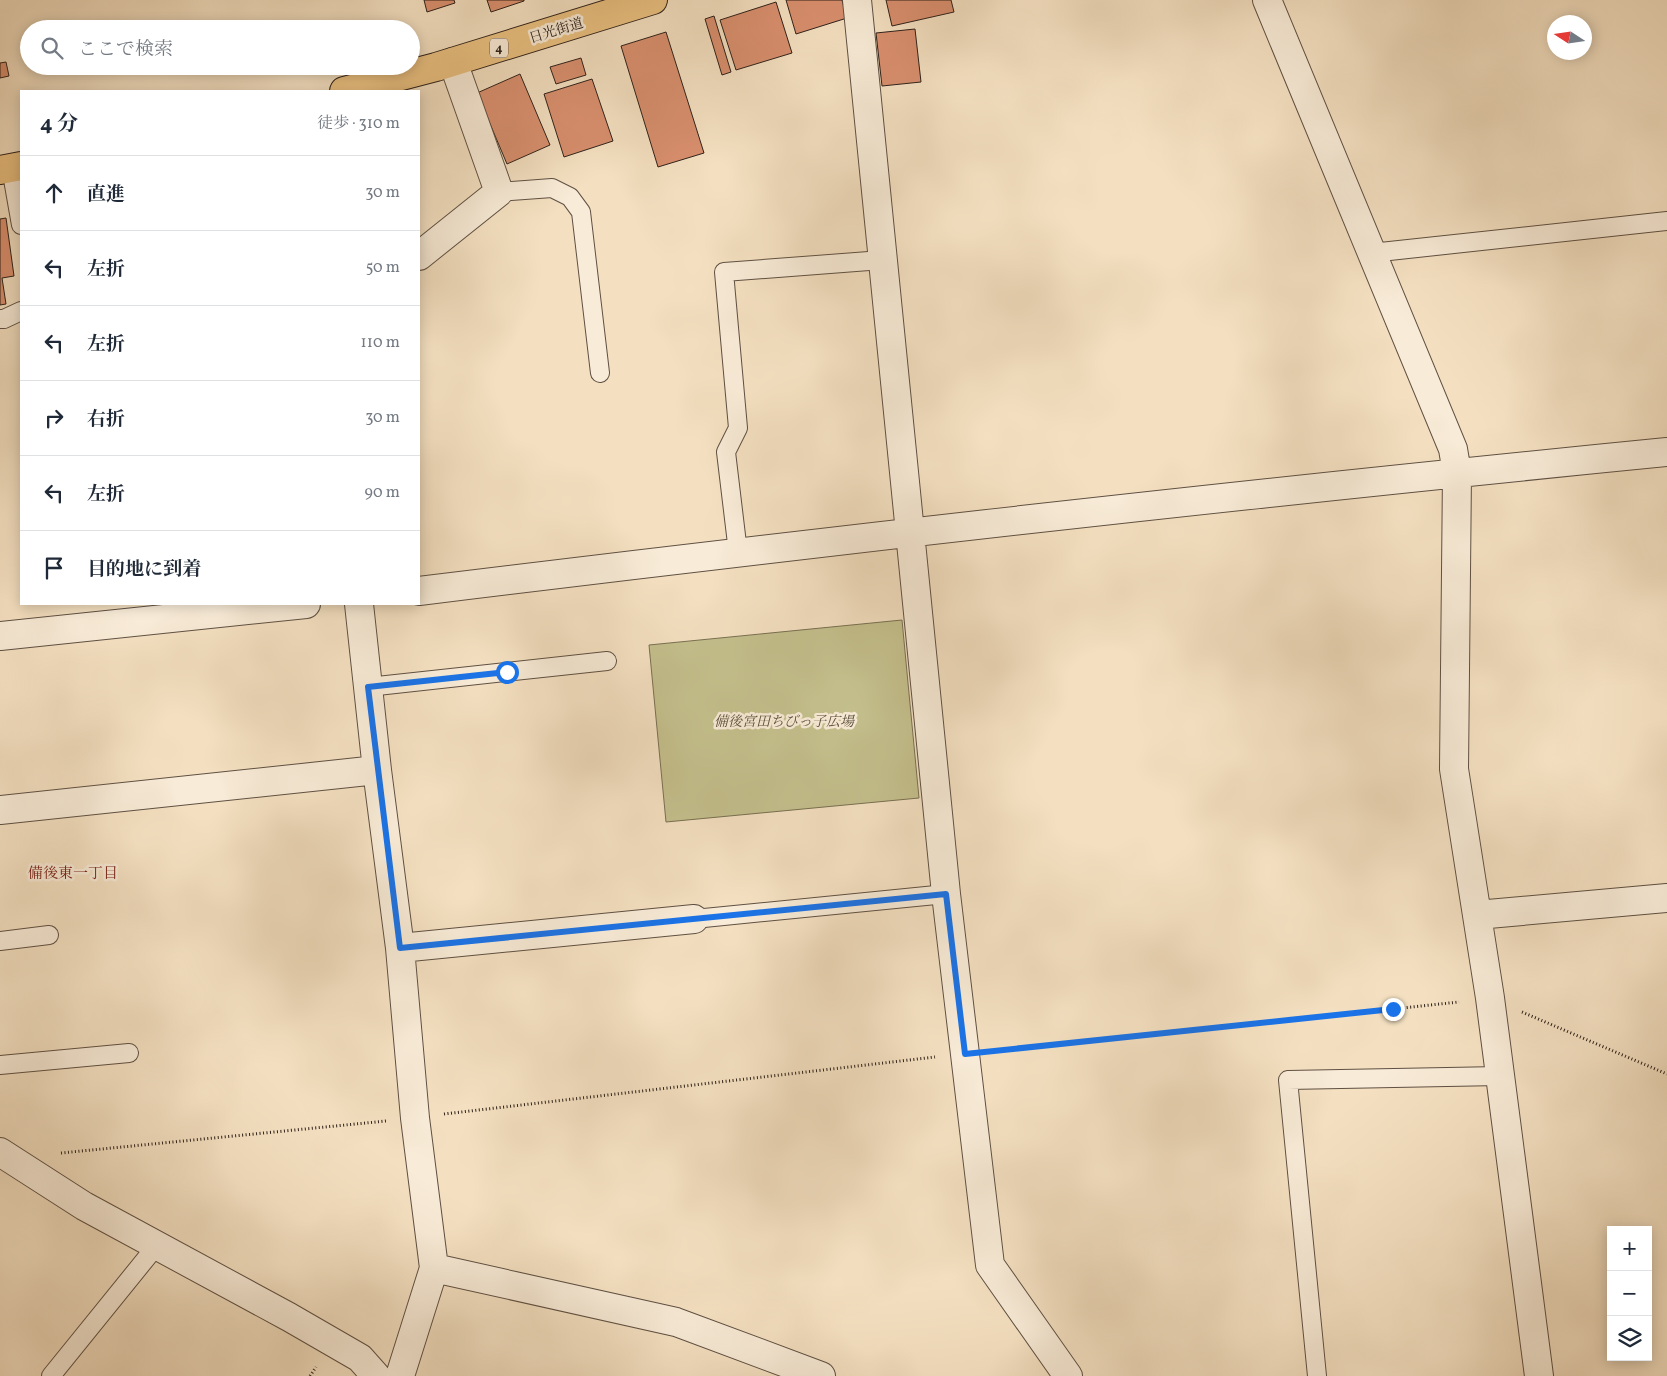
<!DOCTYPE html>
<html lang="ja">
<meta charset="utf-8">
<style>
body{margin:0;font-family:Vollkorn,"Noto Serif JP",serif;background:#f2f2f3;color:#1f2937}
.controls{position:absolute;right:15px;bottom:15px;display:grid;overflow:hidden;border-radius:0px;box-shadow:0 2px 12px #0003}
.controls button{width:45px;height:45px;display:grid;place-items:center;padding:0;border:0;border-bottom:1px solid #e0e1e3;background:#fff;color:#1f2937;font:25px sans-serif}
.compass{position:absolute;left:1547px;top:15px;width:45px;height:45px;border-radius:50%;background:#fff;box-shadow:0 2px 12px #0003;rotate:282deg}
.stop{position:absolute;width:15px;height:15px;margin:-11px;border:4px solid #1a73e8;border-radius:50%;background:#fff}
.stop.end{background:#1a73e8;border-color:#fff;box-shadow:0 1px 5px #0008}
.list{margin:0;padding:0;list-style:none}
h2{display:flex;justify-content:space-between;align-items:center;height:65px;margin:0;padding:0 20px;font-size:21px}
h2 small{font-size:16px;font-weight:400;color:#747a83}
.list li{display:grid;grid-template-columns:32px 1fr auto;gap:15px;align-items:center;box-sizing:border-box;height:75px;padding:0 20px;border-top:1px solid #e0e1e3}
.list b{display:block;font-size:19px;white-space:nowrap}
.list em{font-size:16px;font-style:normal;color:#747a83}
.icon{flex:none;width:28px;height:28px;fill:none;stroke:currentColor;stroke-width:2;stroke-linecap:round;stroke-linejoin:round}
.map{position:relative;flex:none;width:1667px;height:1376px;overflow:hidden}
.search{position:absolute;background:#fff;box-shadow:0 2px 12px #0003;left:20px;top:20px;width:400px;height:55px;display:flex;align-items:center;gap:12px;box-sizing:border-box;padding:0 18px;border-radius:28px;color:#747a83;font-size:19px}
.panel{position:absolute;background:#fff;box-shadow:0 2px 12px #0003;left:20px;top:90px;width:400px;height:515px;border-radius:0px}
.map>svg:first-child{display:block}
</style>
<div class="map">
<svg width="1667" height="1376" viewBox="0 0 1667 1376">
<rect width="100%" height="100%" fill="#f4e0c1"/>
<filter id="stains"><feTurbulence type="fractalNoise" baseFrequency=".004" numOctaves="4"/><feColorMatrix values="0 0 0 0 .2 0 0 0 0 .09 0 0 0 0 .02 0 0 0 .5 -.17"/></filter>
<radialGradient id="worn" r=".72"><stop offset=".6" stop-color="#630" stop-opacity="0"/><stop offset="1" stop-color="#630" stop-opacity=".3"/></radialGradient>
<path fill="#c4c08d" stroke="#787053" d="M902 620 919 798 666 822 649 645Z"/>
<path fill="#d98f6e" stroke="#2d2019" d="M424 0H454L455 3 427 12Z
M487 0H524V1L491 12Z
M786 0H842L847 18 796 34Z
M886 0H951L954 12 892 26Z
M776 2 792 53 736 70 720 20Z
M714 16 731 72 722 75 705 19Z
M915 29 921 82 882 86 876 33Z
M666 32 704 153 658 167 621 46Z
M581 58 586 75 556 84 550 67Z
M6 62 9 76 0 78V63Z
M520 74 550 145 507 164 477 93Z
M592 79 613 141 564 157 544 94Z
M6 218 14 276 2 278 6 304 0 305V219Z"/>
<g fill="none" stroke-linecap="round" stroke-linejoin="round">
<g stroke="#5f5043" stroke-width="20">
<path id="lane" d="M11 168 21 225
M499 192 552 188 570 197 581 212 600 373
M1371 253 1667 221
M0 319H4L21 311
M738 552 726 452 738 428 724 272 882 260
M368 687 607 661
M694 919 946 894
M0 941 49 935
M0 1065 129 1053
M51 1376 157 1245
M1317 1376 1288 1080 1500 1076"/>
</g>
<g stroke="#5f5043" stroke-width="30">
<path id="street" d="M857 0 946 894 990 1265 1068 1376
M1267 0 1453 449 1457 473 1454 769 1490 998 1539 1376
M419 256 499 192 453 62
M419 591C834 540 1250 493 1667 452
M359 604 377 770 400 948 415 1118 434 1268 400 1376
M0 636 306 604
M0 810 377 770
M1477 915 1667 898
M400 948 694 919
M0 1152 84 1206 289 1317 360 1358 376 1376
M434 1268 676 1322 821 1376"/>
</g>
<g stroke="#2d2019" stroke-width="30">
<path id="highway" d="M344 91 436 67 653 0
M0 170 21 166"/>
</g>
<path stroke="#2d2019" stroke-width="3" stroke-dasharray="1 2.5" stroke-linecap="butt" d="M1522 1012 1667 1074
M996 1051 1459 1002
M444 1114 935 1057
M61 1153 386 1121
M310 1376 316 1367"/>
<use href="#lane" stroke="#f8ebd7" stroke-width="18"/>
<use href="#street" stroke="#f8ebd7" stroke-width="28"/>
<use href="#highway" stroke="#eac080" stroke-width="28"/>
</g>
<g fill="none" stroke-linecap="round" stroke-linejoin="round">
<path stroke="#1a73e8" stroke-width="6" d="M507 672 368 687 400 948 946 894 965 1054 1393 1009"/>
</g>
<g text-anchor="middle" stroke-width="5" stroke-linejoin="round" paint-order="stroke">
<rect fill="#f8ebd7" stroke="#6a5d52" stroke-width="1" x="490" y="38.5" width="18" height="19" rx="4"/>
<g font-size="12" font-weight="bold" fill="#2d2019">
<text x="499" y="52">4</text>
</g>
<g font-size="14" fill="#2d2019" stroke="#f8ebd7">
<text transform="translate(556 30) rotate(-17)" y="5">日光街道</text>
</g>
<g font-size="14" font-style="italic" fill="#5a503c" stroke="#f8ebd7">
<text x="784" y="726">備後宮田ちびっ子広場</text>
</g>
<g font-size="15" fill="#7a1f14" stroke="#f8ebd7">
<text x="73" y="878">備後東一丁目</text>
</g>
</g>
<rect width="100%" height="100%" filter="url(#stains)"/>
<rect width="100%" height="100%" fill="url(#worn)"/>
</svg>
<div class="controls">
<button>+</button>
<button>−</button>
<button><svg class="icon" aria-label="layers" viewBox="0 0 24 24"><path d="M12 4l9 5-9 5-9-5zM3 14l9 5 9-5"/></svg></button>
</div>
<svg class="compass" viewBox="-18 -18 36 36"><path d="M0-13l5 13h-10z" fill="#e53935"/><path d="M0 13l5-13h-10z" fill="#747a83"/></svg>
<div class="stop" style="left:507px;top:672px"></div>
<div class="stop end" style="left:1393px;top:1009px"></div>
<div class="search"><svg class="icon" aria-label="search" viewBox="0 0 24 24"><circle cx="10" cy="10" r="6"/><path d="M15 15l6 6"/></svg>ここで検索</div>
<section class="panel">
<h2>4 分<small>徒歩 · 310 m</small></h2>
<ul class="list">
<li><svg class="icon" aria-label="ahead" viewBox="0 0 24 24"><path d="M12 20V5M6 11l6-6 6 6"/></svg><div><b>直進</b></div><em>30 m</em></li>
<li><svg class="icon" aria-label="left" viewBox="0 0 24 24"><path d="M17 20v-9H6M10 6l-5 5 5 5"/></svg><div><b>左折</b></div><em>50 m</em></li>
<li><svg class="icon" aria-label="left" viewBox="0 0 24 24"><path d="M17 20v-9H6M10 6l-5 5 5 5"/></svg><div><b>左折</b></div><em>110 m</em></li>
<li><svg class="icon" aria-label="right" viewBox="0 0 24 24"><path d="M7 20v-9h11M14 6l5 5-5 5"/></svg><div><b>右折</b></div><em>30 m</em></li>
<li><svg class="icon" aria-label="left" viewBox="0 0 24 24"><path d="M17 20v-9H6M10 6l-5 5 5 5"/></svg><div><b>左折</b></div><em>90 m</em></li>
<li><svg class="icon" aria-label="arrive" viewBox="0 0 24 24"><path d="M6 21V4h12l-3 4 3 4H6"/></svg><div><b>目的地に到着</b></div></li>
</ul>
</section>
</div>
